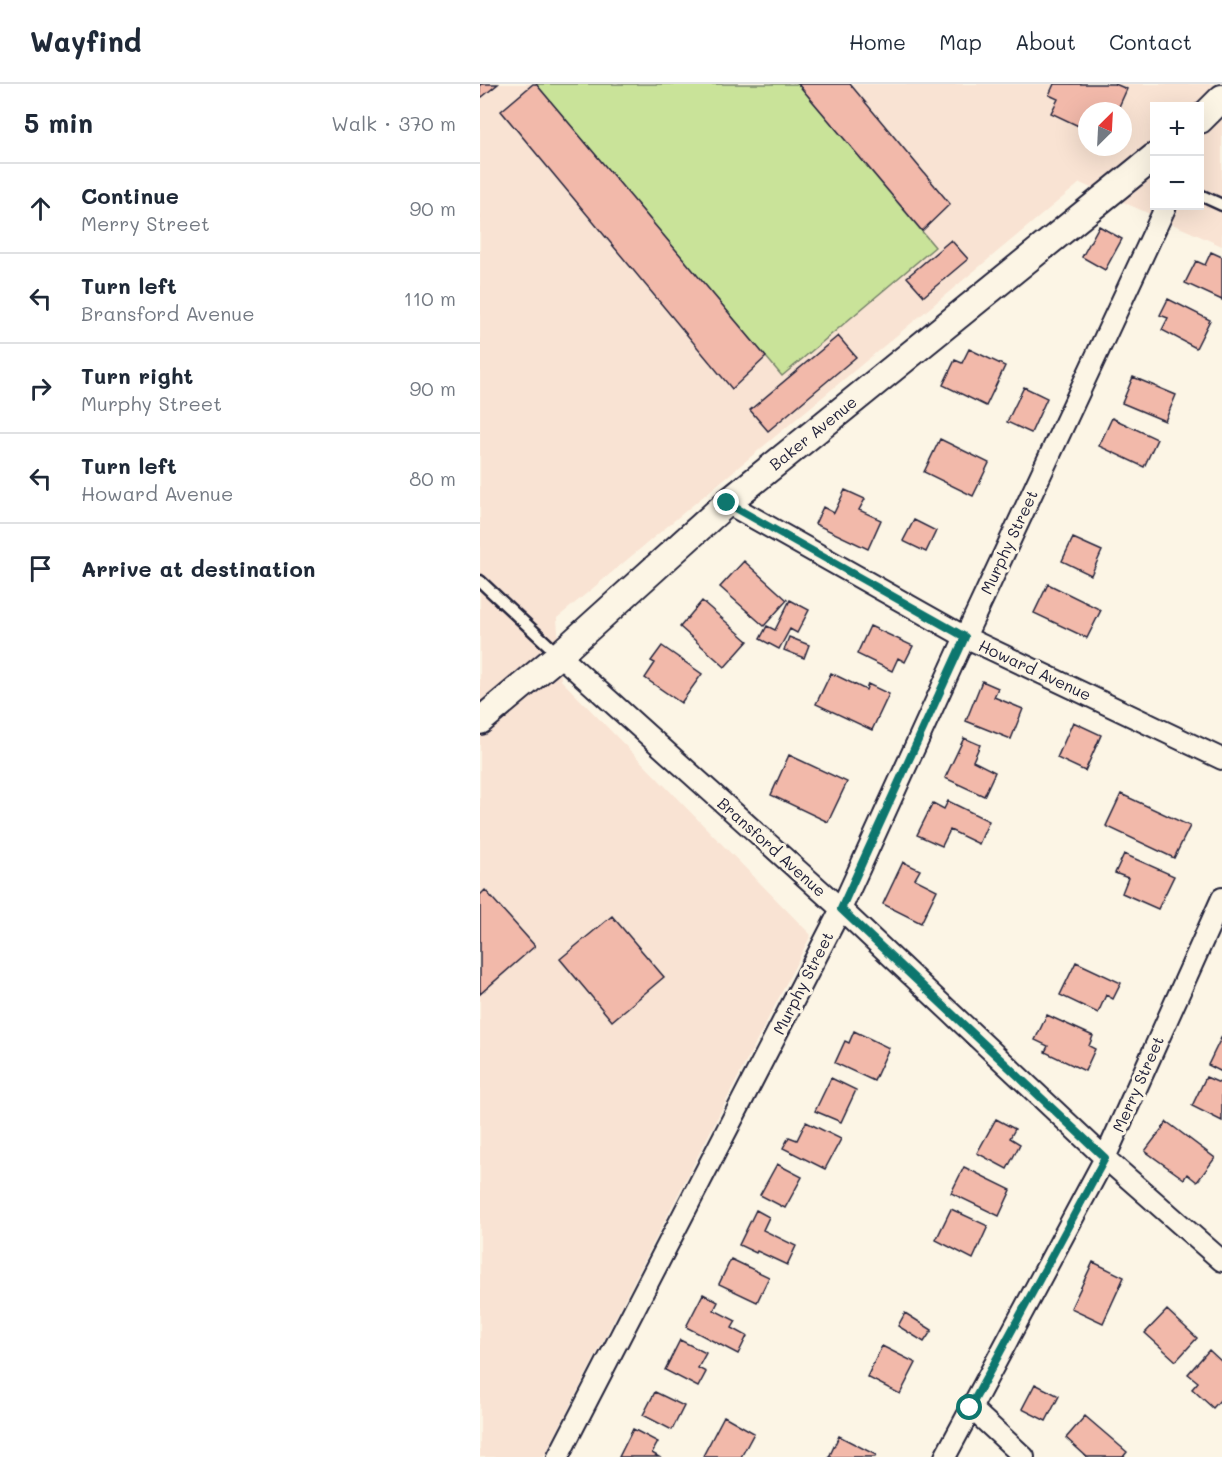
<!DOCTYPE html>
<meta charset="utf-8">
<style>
body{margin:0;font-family:Mali,sans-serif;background:#f2f2f3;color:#1f2937}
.controls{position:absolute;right:18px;top:18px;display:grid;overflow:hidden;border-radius:0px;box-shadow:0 6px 24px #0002}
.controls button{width:54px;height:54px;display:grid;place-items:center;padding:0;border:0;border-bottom:2px solid #e0e1e3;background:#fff;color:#1f2937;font:30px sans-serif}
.compass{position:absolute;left:598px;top:18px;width:54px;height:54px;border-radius:50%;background:#fff;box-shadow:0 6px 24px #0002;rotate:24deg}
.stop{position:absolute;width:18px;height:18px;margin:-14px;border:4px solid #0f766e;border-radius:50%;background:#fff}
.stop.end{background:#0f766e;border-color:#fff;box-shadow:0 2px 6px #0008}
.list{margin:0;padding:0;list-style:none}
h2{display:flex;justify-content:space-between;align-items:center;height:78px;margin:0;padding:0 24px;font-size:26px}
h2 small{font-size:20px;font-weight:400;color:#747a83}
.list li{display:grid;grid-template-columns:39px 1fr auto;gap:18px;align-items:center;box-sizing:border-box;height:90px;padding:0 24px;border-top:2px solid #e0e1e3}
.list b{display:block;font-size:22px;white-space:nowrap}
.list p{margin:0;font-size:20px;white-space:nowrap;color:#747a83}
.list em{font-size:20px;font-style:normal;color:#747a83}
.icon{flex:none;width:33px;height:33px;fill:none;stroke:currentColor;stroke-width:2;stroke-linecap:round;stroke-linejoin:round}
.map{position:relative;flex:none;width:742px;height:1373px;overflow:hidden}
header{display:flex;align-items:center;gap:36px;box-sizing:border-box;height:84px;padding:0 30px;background:#fff;border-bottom:2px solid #e0e1e3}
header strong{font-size:28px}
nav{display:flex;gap:33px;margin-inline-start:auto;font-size:21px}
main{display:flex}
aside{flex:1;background:#fff}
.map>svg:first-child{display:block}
</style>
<header>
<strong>Wayfind</strong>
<nav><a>Home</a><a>Map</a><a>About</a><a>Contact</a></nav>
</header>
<main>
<aside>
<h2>5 min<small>Walk · 370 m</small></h2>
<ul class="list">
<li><svg class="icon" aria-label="ahead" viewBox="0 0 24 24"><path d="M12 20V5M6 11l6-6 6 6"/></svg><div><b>Continue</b><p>Merry Street</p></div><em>90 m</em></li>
<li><svg class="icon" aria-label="left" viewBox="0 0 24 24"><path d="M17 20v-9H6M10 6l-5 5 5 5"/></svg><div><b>Turn left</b><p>Bransford Avenue</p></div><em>110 m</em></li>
<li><svg class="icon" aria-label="right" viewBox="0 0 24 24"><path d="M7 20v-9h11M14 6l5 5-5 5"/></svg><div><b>Turn right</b><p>Murphy Street</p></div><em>90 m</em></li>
<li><svg class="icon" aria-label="left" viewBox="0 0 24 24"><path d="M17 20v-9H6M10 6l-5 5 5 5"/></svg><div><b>Turn left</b><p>Howard Avenue</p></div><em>80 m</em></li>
<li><svg class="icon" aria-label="arrive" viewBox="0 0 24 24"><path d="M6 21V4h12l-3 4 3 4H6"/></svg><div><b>Arrive at destination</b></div></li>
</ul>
</aside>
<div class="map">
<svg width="742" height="1373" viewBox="0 0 742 1373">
<rect width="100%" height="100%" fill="#fcf5e5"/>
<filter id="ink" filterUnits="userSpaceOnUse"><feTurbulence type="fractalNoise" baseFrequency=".0167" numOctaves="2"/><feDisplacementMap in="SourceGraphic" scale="12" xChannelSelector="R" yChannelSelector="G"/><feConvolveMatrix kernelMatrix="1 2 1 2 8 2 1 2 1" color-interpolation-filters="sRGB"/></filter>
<g filter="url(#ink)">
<path fill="#f9e3d3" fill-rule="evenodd" d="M0 0H742V162L600 99 77 534 81 596 331 851 64 1373H0ZM674 22H720V122H674ZM607 27H643V63H607Z"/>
<path fill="#c9e399" stroke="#76826a" stroke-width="1.5" d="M56 0H318L455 163 302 292Z"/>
<path fill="#f2b9aa" stroke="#22223b" stroke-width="1.5" d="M0 0H18L2 13 0 11Z
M53 0H56L286 273 252 305 21 27Z
M318 0H370L470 120 442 147Z
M574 0H635L647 5 637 27H607V46L571 29 578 15 569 11Z
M619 142 642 155 625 186 602 173Z
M471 156 488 175 444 212 427 193Z
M731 168 742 173V216L705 199 716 177 725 181Z
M688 215 730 236 716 264 682 246 688 234 680 231Z
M358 252 376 273 288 347 270 326Z
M489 265 525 282 506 322 463 301 475 276 482 279Z
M653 293 696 311 685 337 642 319Z
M544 303 567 314 551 349 527 338Z
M632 334 677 355 664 383 619 362Z
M460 355 509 379 493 412 444 388Z
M365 406 385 415 379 426 401 436 388 465 335 440 343 423 354 429Z
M434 436 456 447 446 468 423 457Z
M593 454 622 467 611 491 582 477Z
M264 477 307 516 284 542 240 503Z
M568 500 621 526 607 554 554 529Z
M310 516 329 526 317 549 310 545 299 565 280 555 287 542 295 546Z
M222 517 268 557 245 583 200 543Z
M390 542 433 562 425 578 418 574 412 587 377 570Z
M309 553 329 561 324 574 304 566Z
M182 562 222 590 201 619 165 594 175 579 171 577Z
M351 589 386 606 388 600 409 610 392 646 336 620Z
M502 597 518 604 514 613 543 625 531 655 486 637Z
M593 638 621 651 605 687 577 674Z
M484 654 500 661 493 677 515 688 504 712 465 694Z
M309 671 367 698 348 738 291 711Z
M641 710 710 742 694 774 626 742Z
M468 717 509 737 499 760 470 746 462 762 437 751 453 719 464 725Z
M644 770 694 792 678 825 642 809 648 794 635 789Z
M423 778 440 786 435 795 457 806 441 839 403 820Z
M5 806 55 862 0 910V811Z
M132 832 184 893 132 937 80 875Z
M596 878 641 899 633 915 626 911 618 929 580 911Z
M567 931 613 952 609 962 615 965 605 987 565 968 568 962 555 956Z
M374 947 409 964 394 997 355 979 365 957 369 959Z
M742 952V988L728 981Z
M726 993 742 1000V1037L712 1022Z
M351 994 376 1006 361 1038 335 1027Z
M516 1035 535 1045 530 1054 540 1060 527 1085 497 1069Z
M326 1038 361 1055 345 1085 303 1064 309 1053 317 1056Z
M687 1038 735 1074 717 1098 707 1090 704 1095 665 1067Z
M297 1080 322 1093 305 1124 280 1111Z
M484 1083 531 1106 519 1132 471 1109Z
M471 1125 508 1142 493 1175 456 1156Z
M276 1126 289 1133 283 1146 316 1162 307 1181 277 1167 276 1169 259 1161Z
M251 1175 289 1193 277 1218 239 1200Z
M613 1178 644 1193 623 1239 591 1224Z
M223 1210 238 1218 234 1226 256 1237 252 1244 267 1252 258 1270 206 1243Z
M687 1226 717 1254 696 1277 665 1249Z
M425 1229 452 1246 444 1258 418 1242Z
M200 1256 226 1269 218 1284 226 1288 218 1303 185 1286Z
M402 1262 436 1279 420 1310 387 1293Z
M729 1266 742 1278V1314L733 1324 712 1305 718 1298 708 1290Z
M555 1300 579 1312 566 1337 542 1325Z
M175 1308 204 1322 192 1346 163 1331Z
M244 1332 274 1349 261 1373H225L223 1372Z
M605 1332 647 1368 643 1373H607L586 1354Z
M153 1345 178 1358 172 1369 179 1373H139Z
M359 1352 396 1371 395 1373H349Z"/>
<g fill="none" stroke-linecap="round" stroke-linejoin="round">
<g stroke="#22223b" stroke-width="15">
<path id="service" d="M720 111 742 121
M0 497 79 571"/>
</g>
<g stroke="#22223b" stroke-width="24">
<path id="minor" d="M247 419 485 553 742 675
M79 571 361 825 625 1074 742 1177
M491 1324 544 1373
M78 1373 361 825 485 553 686 122
M465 1373 625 1074 742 814"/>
</g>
<g stroke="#22223b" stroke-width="30">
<path id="tertiary" d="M720 36 742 14
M0 637 79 571 247 419 674 73"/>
</g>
<use href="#service" stroke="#fcf5e5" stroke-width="10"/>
<use href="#minor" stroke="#fcf5e5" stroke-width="20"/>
<use href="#tertiary" stroke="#fcf5e5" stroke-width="26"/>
</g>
</g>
<g fill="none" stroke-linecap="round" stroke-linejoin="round" filter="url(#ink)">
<path stroke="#0f766e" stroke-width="8" d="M247 419 485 553 361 825 625 1074 490 1324"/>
</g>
<g text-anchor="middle" stroke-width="6" stroke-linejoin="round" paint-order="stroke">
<g font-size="16" fill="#22223b" stroke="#fcf5e5">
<text transform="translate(333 349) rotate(-39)" y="6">Baker Avenue</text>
<text transform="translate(529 458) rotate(-65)" y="6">Murphy Street</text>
<text transform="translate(555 586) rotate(25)" y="6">Howard Avenue</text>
<text transform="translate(292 763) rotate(42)" y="6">Bransford Avenue</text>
<text transform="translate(323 899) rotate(-63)" y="6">Murphy Street</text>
<text transform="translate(658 1000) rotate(-66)" y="6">Merry Street</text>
</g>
</g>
</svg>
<div class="controls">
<button>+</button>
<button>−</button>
</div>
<svg class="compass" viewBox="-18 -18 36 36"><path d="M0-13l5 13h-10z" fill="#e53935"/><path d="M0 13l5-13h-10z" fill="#747a83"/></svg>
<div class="stop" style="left:490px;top:1324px"></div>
<div class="stop end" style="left:247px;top:419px"></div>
</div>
</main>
